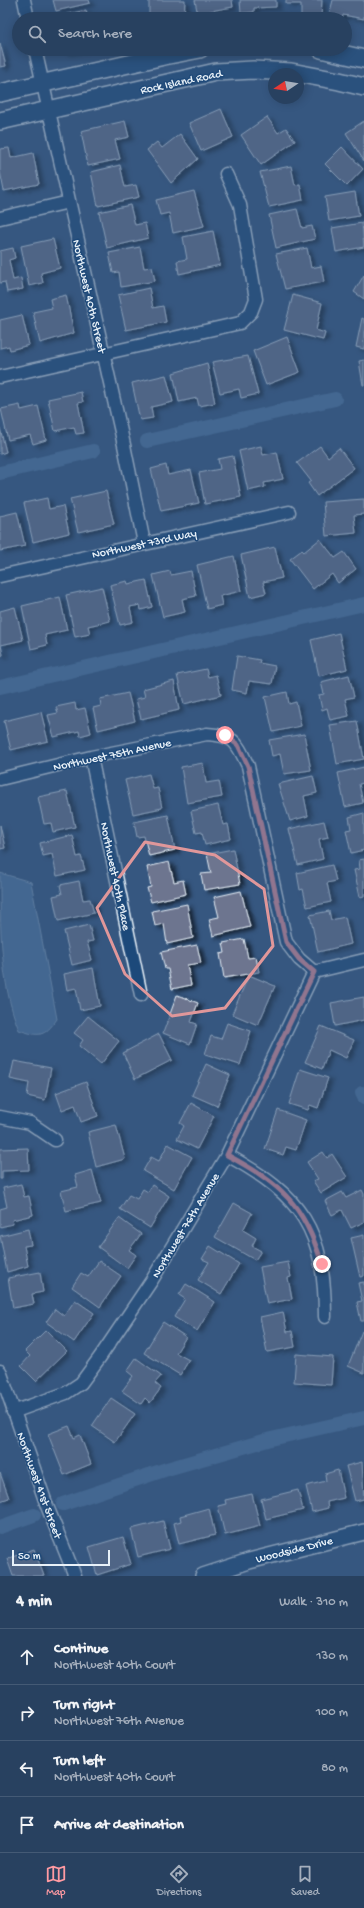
<!DOCTYPE html>
<meta charset="utf-8">
<style>
body{margin:0;font-family:"Gochi Hand",sans-serif;background:#304866;color:#f1f3f6}
.compass{position:absolute;left:268px;top:68px;width:36px;height:36px;border-radius:50%;background:#284160;box-shadow:0 2px 10px #0003;rotate:258deg}
.scale{position:absolute;left:12px;bottom:10px;width:98px;box-sizing:border-box;padding-left:4px;border:2px solid #e8f1f8;border-top:0;font-size:11px;line-height:14px;white-space:nowrap;color:#e8f1f8;-webkit-text-stroke:3px #1f4a7a;paint-order:stroke}
.stop{position:absolute;width:12px;height:12px;margin:-9px;border:3px solid #ff9aa2;border-radius:50%;background:#fff}
.stop.end{background:#ff9aa2;border-color:#fff;box-shadow:0 1px 4px #0008}
.list{margin:0;padding:0;list-style:none}
h2{display:flex;justify-content:space-between;align-items:center;height:52px;margin:0;padding:0 16px;font-size:17px}
h2 small{font-size:13px;font-weight:400;color:#a5afbd}
.list li{display:grid;grid-template-columns:26px 1fr auto;gap:12px;align-items:center;box-sizing:border-box;height:56px;padding:0 16px;border-top:1px solid #445a75}
.list b{display:block;font-size:15px;white-space:nowrap}
.list p{margin:0;font-size:13px;white-space:nowrap;color:#a5afbd}
.list em{font-size:13px;font-style:normal;color:#a5afbd}
.icon{flex:none;width:22px;height:22px;fill:none;stroke:currentColor;stroke-width:2;stroke-linecap:round;stroke-linejoin:round}
.map{position:relative;flex:none;width:364px;height:1576px;overflow:hidden}
.search{position:absolute;background:#284160;box-shadow:0 2px 10px #0003;left:12px;right:12px;top:12px;height:44px;display:flex;align-items:center;gap:10px;box-sizing:border-box;padding:0 14px;border-radius:22px;color:#a5afbd;font-size:15px}
.sheet{height:276px;background:#284160}
nav{display:flex;justify-content:space-around;align-items:center;box-sizing:border-box;height:56px;border-top:1px solid #445a75;background:#284160;font-size:11px;color:#a5afbd}
nav a{display:grid;justify-items:center;gap:2px}
nav .on{color:#ff9aa2}
.map>svg:first-child{display:block}
</style>
<div class="map">
<svg width="364" height="1576" viewBox="0 0 364 1576">
<defs>
<filter id="shadow"><feDropShadow dx="4.5" dy="2.5" stdDeviation="2" flood-color="#0009"/></filter>
</defs>
<rect width="100%" height="100%" fill="#365780"/>
<filter id="ink" filterUnits="userSpaceOnUse"><feTurbulence type="fractalNoise" baseFrequency=".025" numOctaves="2"/><feDisplacementMap in="SourceGraphic" scale="8" xChannelSelector="R" yChannelSelector="G"/><feConvolveMatrix kernelMatrix="1 2 1 2 8 2 1 2 1" color-interpolation-filters="sRGB"/></filter>
<g filter="url(#ink)">
<path fill="#527aa6" stroke="#8eaac7" d="M0 873 31 882 57 1019C44 1037 40 1037 19 1030 0 984 0 924 0 873Z"/>
<g fill="none" stroke-linecap="round" stroke-linejoin="round">
<path stroke="#527aa6" stroke-width="14" d="M147 441 335 399
M0 473 93 451
M0 687 364 604
M362 1093 364 1097
M63 1504 167 1469 271 1439 364 1418
M0 1527 34 1515"/>
</g>
<path fill="#6d748f" stroke="#e8f1f8" filter="url(#shadow)" d="M53 0H89L90 3 56 11Z
M149 0H185L184 19H164L165 15H149Z
M195 0H232L233 7 210 11V15L198 17Z
M240 0H276V7L254 8V12L241 13Z
M286 0H322L321 17 301 16V4H286Z
M333 0H364V19L343 15 342 19 329 16Z
M86 10 88 19H56L55 17Z
M0 43 6 66 0 67Z
M65 49H81L65 52Z
M221 109 233 137 201 151 189 123Z
M267 117 278 133 286 128 295 141 261 165 241 135Z
M125 121 129 137 115 140 120 159 88 166 81 131Z
M364 121V161L346 133Z
M180 134 198 159 171 183 147 150 157 142 162 148Z
M342 147 363 169 347 186 325 164Z
M9 148 11 158 33 153 39 184 4 191 0 171V149Z
M120 165 125 187 136 185 139 197 98 206 91 172Z
M291 166 295 185 300 184 303 200 269 207 260 172Z
M194 191 204 226 173 233 169 213 160 215 156 200Z
M355 192 359 216 329 221 325 197Z
M130 205 135 225 145 223 148 238 107 248 99 212Z
M297 209 302 228 312 226 315 239 276 248 269 215Z
M362 223 364 247 336 252 332 228Z
M213 231 220 265 179 274 177 261 187 259 183 237Z
M53 239 60 268 41 273 43 283 29 286 21 246Z
M140 247 144 268 152 267 155 281 121 287 119 272 113 273 109 253Z
M13 248 15 258 9 260 13 280 21 278 23 289 7 292 5 282 0 283V251Z
M307 248 311 268 321 266 324 282 285 289 276 254Z
M364 275V299L354 292Z
M149 288 153 308 163 306 166 322 126 330 118 295Z
M66 295 74 333 40 343 33 312 52 308 50 299Z
M293 295 322 303 316 330 325 333 323 340 284 330Z
M22 315 29 345 10 350 9 346 0 348V320Z
M362 318 364 319V349L356 347Z
M287 337 300 372 266 385 253 351Z
M248 356 258 394 241 398 239 389 220 393 212 362Z
M364 360V385H363L359 361Z
M207 363 215 403 199 406 197 398 179 402 173 373Z
M166 375 173 402 151 407 153 418 140 420 132 383Z
M81 392 83 402 78 403 84 433 76 434 74 427 55 431 48 399Z
M20 405 21 410 38 406 46 440 33 444 30 435 8 440 1 409Z
M0 428 6 452 0 454Z
M261 446 263 455 277 452 283 479 264 483 265 487 248 491 239 451Z
M320 446 328 457 339 448 354 468 317 496 308 483 311 481 297 463Z
M233 456 241 497 205 504 199 473 220 469 218 459Z
M166 465 168 475 191 470 199 503 161 511 151 469Z
M106 491 114 524 78 532 70 499Z
M47 498 49 509 63 506 69 533 33 542 24 503Z
M364 499V514L354 515 356 533 326 536 323 502Z
M17 512 25 546 0 551V516Z
M320 539 335 558 344 552 356 569 338 583 332 574 313 589 290 559 302 550 304 552Z
M275 547 282 578 263 582 266 593 250 597 241 555Z
M234 556 241 591 220 596 222 605 207 609 197 565Z
M170 571 171 575 191 571 196 596 182 599 185 612 163 617 153 575Z
M146 580 152 607 141 610 140 605 130 607 133 622 120 625 110 585 127 581 128 584Z
M102 587 110 621 88 626 90 634 75 637 66 595Z
M60 597 67 630 45 635 47 645 31 649 22 606Z
M15 607 23 640 1 645 3 655 0 656V611Z
M339 633 347 669 319 676 311 640Z
M237 656 260 660 259 663 275 666 272 684 249 681 247 693 232 690Z
M206 669 208 677 216 675 221 695 184 704 177 675Z
M349 675 354 697 345 699 349 716 330 720 327 708 322 710 319 695 324 694 321 682Z
M174 681 179 710 141 719 136 699 145 697 143 689Z
M287 692 289 704 296 702 301 726 273 732 265 697Z
M128 693 135 721 98 730 93 708 101 706 100 699Z
M75 703 76 710 85 708 91 733 80 736 79 731 54 737 48 715 58 713 56 707Z
M41 712 48 741 11 750 4 721Z
M357 721 364 759 337 764 330 725Z
M304 734 311 770 284 774 280 754 272 756 269 740Z
M203 763 206 783 219 781 222 797 187 803 181 767Z
M364 767V783L359 784 363 803 345 807 338 773Z
M149 774 153 789 158 788 162 808 133 814 125 780Z
M313 776 317 793 304 796 308 816 290 821 278 784Z
M67 791 75 827 53 832 51 823 44 824 38 797Z
M218 805 223 825 228 824 231 839 205 845 202 832 196 833 191 811Z
M364 813V850L351 853 346 830 351 829 349 817Z
M168 815 175 850 149 856 144 836 137 837 134 822Z
M324 821 328 837 319 839 323 859 298 865 289 829Z
M0 825 5 848 0 849Z
M72 835 77 857 81 856 85 870 57 876 52 854 43 856 40 843Z
M233 849 240 884 204 890 201 874 211 873 207 854Z
M364 859V896L360 897 354 870 360 869 359 860Z
M169 862 174 882 183 880 186 894 151 902 147 888 151 887 147 867Z
M332 865 336 881 327 883 331 902 307 907 303 889 300 890 297 873Z
M79 881 83 900 90 899 94 913 58 921 53 896 62 894 60 885Z
M241 891 250 927 213 936 209 919 219 917 214 897Z
M187 904 193 938 167 944 164 924 155 926 152 911Z
M329 911 331 920 345 917 351 944 318 952 310 915Z
M89 925 93 941 87 942 92 960 72 965 64 931Z
M244 939 248 958 256 957 259 972 224 978 220 954 225 953 223 943Z
M197 945 201 963 187 965 191 985 172 989 168 969H165L161 952Z
M93 968 100 1006 80 1010 76 988 67 990 64 974Z
M249 975 275 986 258 1025 232 1014Z
M177 995 198 1003 191 1022 197 1024 190 1044 163 1033Z
M364 997V1020L335 1026 331 1003Z
M88 1016 119 1041 101 1064 79 1046 83 1040 74 1033Z
M227 1023 251 1031 240 1065 205 1054 211 1036 221 1039Z
M321 1026 354 1040 346 1058 329 1050 322 1069 305 1062Z
M159 1034 172 1060 135 1079 123 1053Z
M14 1061 51 1068 45 1100 27 1096 29 1083 10 1079Z
M206 1064 230 1075 217 1106 192 1095Z
M300 1069 328 1078 318 1108 310 1105 308 1110 289 1104Z
M86 1082 98 1116 81 1122 75 1105 62 1110 56 1093Z
M191 1103 214 1116 197 1149 177 1139 184 1126 180 1123Z
M278 1110 306 1120 296 1150 286 1147 283 1155 265 1149Z
M116 1125 125 1159 96 1167 88 1132Z
M168 1144 192 1157 174 1189 143 1171 151 1157 159 1161Z
M28 1148 29 1170 2 1171V1179H0V1149Z
M323 1152 327 1158 332 1154 347 1177 321 1193 313 1181 318 1179 307 1162Z
M92 1170 101 1203 66 1211 61 1191 78 1187 75 1175Z
M21 1184 24 1197 29 1196 33 1215 12 1220 13 1224 0 1227V1209L7 1207 3 1188Z
M152 1185 169 1196 150 1228 120 1209 129 1195 137 1199 143 1189 148 1192Z
M362 1190 364 1194V1222L351 1228 342 1210 332 1215 325 1201 342 1192 346 1198Z
M234 1203 252 1213 243 1230 256 1238 252 1246 261 1251 255 1260 215 1237Z
M119 1218 141 1234 129 1250 136 1255 127 1268 98 1247Z
M28 1229 31 1245 24 1246 28 1266 7 1272 0 1236Z
M364 1235V1276L360 1277 351 1238Z
M210 1246 239 1264 221 1294 198 1280 209 1262 202 1259Z
M99 1261 121 1276 100 1307 72 1287 81 1273 88 1277Z
M288 1262 291 1277 288 1278 292 1299 267 1304 260 1267Z
M40 1272 43 1292 32 1294 34 1304 13 1308 8 1278Z
M364 1282V1321H361L357 1302 362 1301 358 1283Z
M186 1284 215 1302 197 1331 174 1317 185 1299 179 1295Z
M75 1300 94 1313 74 1342 46 1322 55 1309 64 1316Z
M283 1312 287 1332 292 1331 295 1347 267 1352 260 1317Z
M163 1322 186 1337 176 1353 189 1360 180 1375 144 1353Z
M46 1330 67 1351 36 1381 21 1366 30 1356 25 1351Z
M362 1331 364 1332V1373L348 1366Z
M296 1354 333 1357 331 1385 294 1382Z
M136 1358 161 1376 155 1383 161 1388 150 1403 145 1398 141 1404 122 1391 133 1376 127 1371Z
M111 1398 135 1414 115 1442 92 1426Z
M69 1426 74 1438 80 1435 91 1464 64 1475 48 1434Z
M362 1462 364 1499 355 1501 346 1466Z
M338 1470 344 1498 327 1502 328 1508 312 1512 306 1486 326 1481 325 1474Z
M0 1473 9 1498 0 1501Z
M298 1490 303 1510 266 1519 261 1499Z
M252 1494 260 1526 225 1535 218 1506 226 1504 225 1500Z
M209 1508 215 1535 179 1544 174 1523 181 1521 180 1516Z
M163 1521 170 1549 138 1557 131 1529Z
M123 1537 131 1564 97 1575 89 1547Z
M34 1549 44 1576H13L7 1559Z"/>
<g fill="none" stroke-linecap="round" stroke-linejoin="round">
<g stroke="#e8f1f8" stroke-width="15">
<path id="minor" d="M24 0 28 19
M35 49 124 445 144 543
M0 218 69 202
M0 377 240 323 251 312 256 299 240 205 226 174
M0 576 289 512
M91 757 141 995
M0 779 91 757 207 734C235 736 236 741 248 766L286 942 299 959 314 972
M314 972 364 960
M0 1117 30 1123 55 1140
M227 1155C302 1196 325 1230 325 1317
M0 1371 47 1506 75 1576
M13 1412 66 1393 81 1383 100 1357 152 1280 227 1155 314 972"/>
</g>
<g stroke="#e8f1f8" stroke-width="18">
<path id="tertiary" d="M203 1576 249 1561 364 1532"/>
</g>
<g stroke="#e8f1f8" stroke-width="20">
<path id="secondary" d="M321 49 364 59
M0 93 164 56 200 49
M0 121 216 72 253 70 291 72 339 81 364 87"/>
</g>
<use href="#minor" stroke="#1f4a7a" stroke-width="12"/>
<use href="#tertiary" stroke="#1f4a7a" stroke-width="15"/>
<use href="#secondary" stroke="#1f4a7a" stroke-width="17"/>
</g>
</g>
<g fill="none" stroke-linecap="round" stroke-linejoin="round" filter="url(#ink)">
<path stroke="#ff9aa2" stroke-width="5" d="M225 735 238 745 248 766 286 942 299 959 314 972 227 1155C281 1184 304 1204 322 1264"/>
</g>
<path d="M0 0H364V1576H0ZM145 842 215 855 264 889 273 946 225 1008 172 1016 125 974 97 908Z" fill="#365780" fill-opacity=".55" fill-rule="evenodd"/>
<path fill="none" stroke="#e0979a" stroke-width="3" stroke-linejoin="round" d="M145 842 215 855 264 889 273 946 225 1008 172 1016 125 974 97 908Z"/>
<g text-anchor="middle" stroke-width="3" stroke-linejoin="round" paint-order="stroke">
<g font-size="12" fill="#e8f1f8" stroke="#1f4a7a">
<text transform="translate(181 81) rotate(-12)" y="4">Rock Island Road</text>
<text transform="translate(90 296) rotate(77)" y="4">Northwest 40th Street</text>
<text transform="translate(144 543) rotate(-12)" y="4">Northwest 73rd Way</text>
<text transform="translate(112 754) rotate(-12)" y="4">Northwest 75th Avenue</text>
<text transform="translate(116 876) rotate(78)" y="4">Northwest 40th Place</text>
<text transform="translate(185 1225) rotate(-59)" y="4">Northwest 76th Avenue</text>
<text transform="translate(40 1485) rotate(70)" y="4">Northwest 41st Street</text>
<text transform="translate(294 1549) rotate(-14)" y="4">Woodside Drive</text>
</g>
</g>
</svg>
<svg class="compass" viewBox="-18 -18 36 36"><path d="M0-13l5 13h-10z" fill="#e53935"/><path d="M0 13l5-13h-10z" fill="#a5afbd"/></svg>
<div class="scale">50 m</div>
<div class="stop" style="left:225px;top:735px"></div>
<div class="stop end" style="left:322px;top:1264px"></div>
<div class="search"><svg class="icon" aria-label="search" viewBox="0 0 24 24"><circle cx="10" cy="10" r="6"/><path d="M15 15l6 6"/></svg>Search here</div>
</div>
<section class="sheet">
<h2>4 min<small>Walk · 310 m</small></h2>
<ul class="list">
<li><svg class="icon" aria-label="ahead" viewBox="0 0 24 24"><path d="M12 20V5M6 11l6-6 6 6"/></svg><div><b>Continue</b><p>Northwest 40th Court</p></div><em>130 m</em></li>
<li><svg class="icon" aria-label="right" viewBox="0 0 24 24"><path d="M7 20v-9h11M14 6l5 5-5 5"/></svg><div><b>Turn right</b><p>Northwest 76th Avenue</p></div><em>100 m</em></li>
<li><svg class="icon" aria-label="left" viewBox="0 0 24 24"><path d="M17 20v-9H6M10 6l-5 5 5 5"/></svg><div><b>Turn left</b><p>Northwest 40th Court</p></div><em>80 m</em></li>
<li><svg class="icon" aria-label="arrive" viewBox="0 0 24 24"><path d="M6 21V4h12l-3 4 3 4H6"/></svg><div><b>Arrive at destination</b></div></li>
</ul>
</section>
<nav>
<a class="on"><svg class="icon" aria-label="map" viewBox="0 0 24 24"><path d="M3 6l6-2 6 2 6-2v14l-6 2-6-2-6 2zM9 4v14M15 6v14"/></svg>Map</a>
<a><svg class="icon" aria-label="directions" viewBox="0 0 24 24"><path d="M12 3l9 9-9 9-9-9zM9 14v-3h6M13 9l2 2-2 2"/></svg>Directions</a>
<a><svg class="icon" aria-label="saved" viewBox="0 0 24 24"><path d="M7 4h10v16l-5-4-5 4z"/></svg>Saved</a>
</nav>
